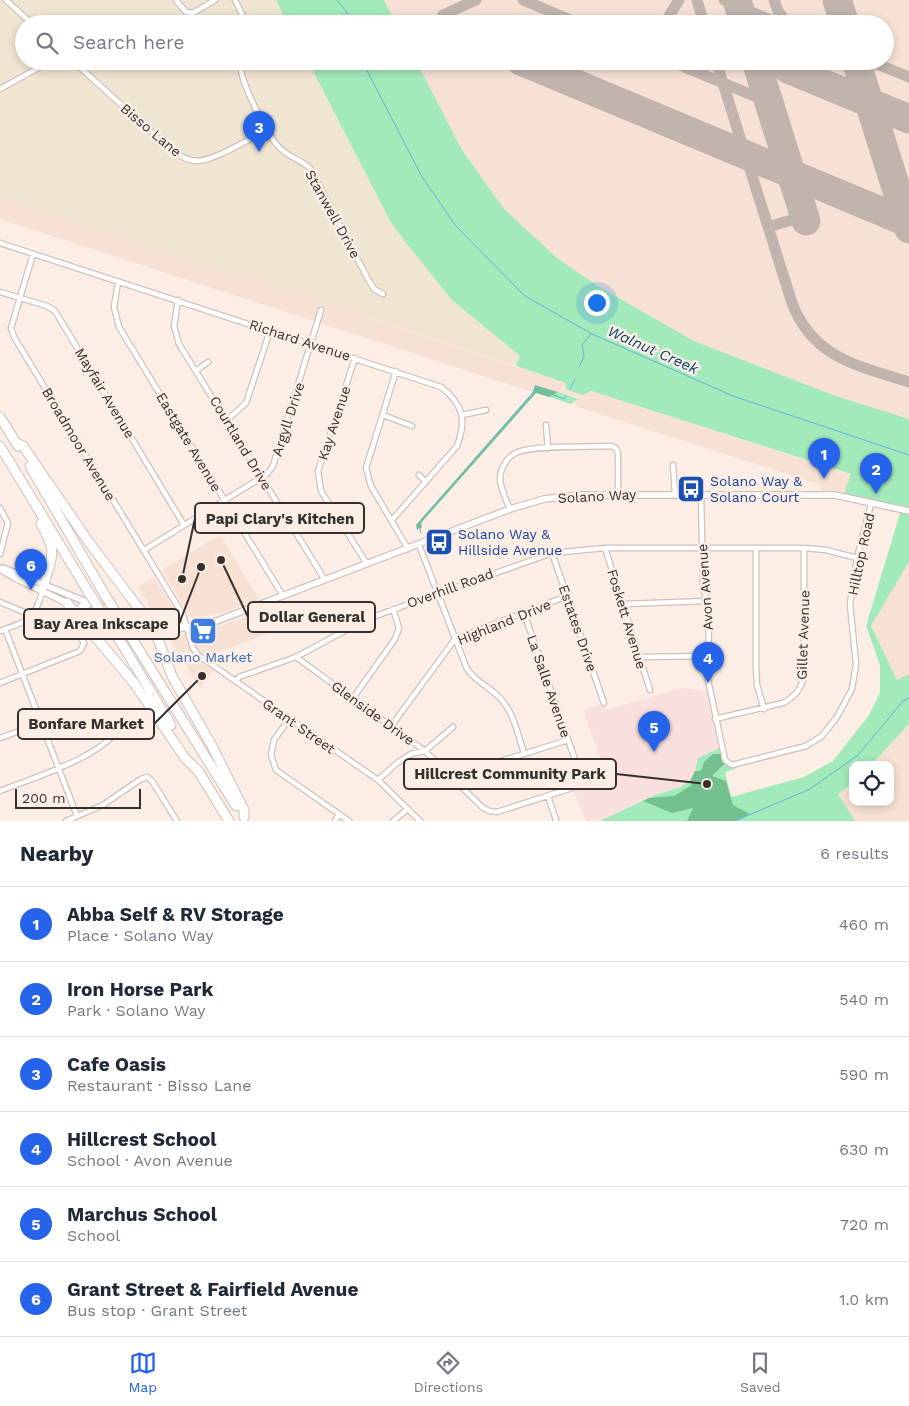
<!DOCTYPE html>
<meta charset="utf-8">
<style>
body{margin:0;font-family:"Work Sans",sans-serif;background:#f6f6f7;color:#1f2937}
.controls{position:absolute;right:15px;bottom:15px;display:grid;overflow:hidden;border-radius:10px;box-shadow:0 2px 8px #0003}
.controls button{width:45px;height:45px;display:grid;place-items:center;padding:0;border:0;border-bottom:1px solid #e0e1e3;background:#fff;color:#1f2937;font:25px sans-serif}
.scale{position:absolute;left:15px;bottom:12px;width:126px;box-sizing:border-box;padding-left:5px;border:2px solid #36302d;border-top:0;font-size:14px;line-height:18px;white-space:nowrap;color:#36302d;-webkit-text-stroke:4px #fcede5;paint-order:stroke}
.you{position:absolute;left:596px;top:302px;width:18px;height:18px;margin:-12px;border:4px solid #fff;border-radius:50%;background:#1a73e8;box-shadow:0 0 0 8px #1a73e833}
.badge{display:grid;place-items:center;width:32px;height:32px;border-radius:50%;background:#2563eb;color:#fff;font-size:16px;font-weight:700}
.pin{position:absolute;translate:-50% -41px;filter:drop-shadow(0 1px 2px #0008)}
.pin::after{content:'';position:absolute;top:26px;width:18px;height:15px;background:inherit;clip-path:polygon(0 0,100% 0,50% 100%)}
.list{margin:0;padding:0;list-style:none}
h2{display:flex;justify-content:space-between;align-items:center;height:65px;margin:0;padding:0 20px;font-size:21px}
h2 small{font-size:16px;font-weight:400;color:#747a83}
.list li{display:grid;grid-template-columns:32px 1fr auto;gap:15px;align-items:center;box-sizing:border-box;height:75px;padding:0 20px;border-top:1px solid #e0e1e3}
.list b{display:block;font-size:19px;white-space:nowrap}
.list p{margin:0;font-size:16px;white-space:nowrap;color:#747a83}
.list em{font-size:16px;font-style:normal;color:#747a83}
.icon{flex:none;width:28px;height:28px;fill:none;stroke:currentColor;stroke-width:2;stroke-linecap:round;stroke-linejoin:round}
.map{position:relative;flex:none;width:909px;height:821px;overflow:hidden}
.search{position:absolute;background:#fff;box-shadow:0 2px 8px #0003;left:15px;right:15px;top:15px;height:55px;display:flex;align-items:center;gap:12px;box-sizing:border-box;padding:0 18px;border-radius:28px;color:#747a83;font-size:19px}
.sheet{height:515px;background:#fff}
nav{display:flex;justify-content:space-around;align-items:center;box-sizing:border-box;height:70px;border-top:1px solid #e0e1e3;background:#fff;font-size:14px;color:#747a83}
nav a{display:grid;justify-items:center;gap:2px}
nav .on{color:#2563eb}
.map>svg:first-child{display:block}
</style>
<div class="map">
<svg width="909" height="821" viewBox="0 0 909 821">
<rect width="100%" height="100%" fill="#fcede5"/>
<path fill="#f7e1d5" d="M383 0H909V419L833 395 694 341 598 286 557 258 504 209 462 150 415 61H885V24H396Z
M0 199 567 383 566 389 582 394 591 391 852 475 843 497 820 495 821 486 815 483 575 406 577 398 535 385 532 392 0 219Z
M220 535 259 599 226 612 194 618 189 616 162 570Z
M909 562V674L897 680 871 626Z
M154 577 177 614 176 618H157L138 587Z
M264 610 272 632 203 658 215 668 200 688 169 638 210 630Z
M909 724V821H854L837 794 853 783V802H890V765H871Z"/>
<path fill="#efe5d0" d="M0 0H276L288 24H24V61H308L390 221 452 300 520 356 516 366 0 199Z"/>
<path fill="#fadfdf" d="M683 688 710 692 722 747 698 758 694 776 681 787 655 795 600 821H586L572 788 607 776 583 710 604 703 606 710Z"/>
<path fill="#a3eaba" d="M276 0H384L396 24H288Z
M308 61H416L462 150 504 209 557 258 598 286 694 341 833 395 909 419V562L871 626 897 680 909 674V724L871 765H853V783L838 794 855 821H600L655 795 681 787 690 781 694 776 698 758 722 747 725 760 735 765V769L725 772 731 797 804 777 833 761 869 715 880 693V665L866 626 901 510 843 497 851 474 591 391 582 395 566 389V383L516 366 520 356 452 300 407 244 390 221Z
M558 392 578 399 571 404 549 397Z"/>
<path fill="#75c08f" d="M535 385 558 392 549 397 536 393 421 523 422 527 417 530 416 525 532 394Z
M713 754H724L727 761 712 776 726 781 733 805 750 814 735 821H687L693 808 672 813 643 801 649 798 674 796 692 785 690 781 695 771H701L704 762Z"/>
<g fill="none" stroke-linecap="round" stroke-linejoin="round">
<path stroke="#61b3e1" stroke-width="1" d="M337 0 348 14 351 24
M362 61 421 175 455 225 525 296 592 334 733 396 909 455
M579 367 584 356 582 345 591 334
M570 389 575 379
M421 533 419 524 422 519 535 390 536 388 564 399 566 396
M735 821 810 789 858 755 903 701 909 698"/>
<path stroke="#c0b4ad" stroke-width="11" d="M523 0 580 24
M697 0 704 24
M724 0 780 24
M774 0 778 11 788 24
M438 24 443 15 476 0
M664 24 679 0
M670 61 769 102
M716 61 792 303C813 358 858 366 909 382
M869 61 909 77
M790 69 793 61
M768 227 805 216"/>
<path stroke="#c0b4ad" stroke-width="29" d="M737 0 744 24
M837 0 845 24
M521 61 909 223
M756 61 806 221
M856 61 909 229
M788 69 909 119"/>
<g stroke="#cfc1ba" stroke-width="7">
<path id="minor" d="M6 0 32 24
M176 0 186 12 193 13 215 0
M235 0 247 24
M73 61 169 148C178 155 187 161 198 161 216 160 250 138 268 130
M240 61C238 77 268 138 281 149 289 157 301 160 310 168L369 281 374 289 383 294
M0 89 51 61
M0 243 441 387C463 404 467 420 457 446L392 520
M33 254 11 328 14 337 183 615 193 648 198 655 378 780 420 821
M118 282 114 307 119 327 283 596
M0 292 47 306 55 311 184 525
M178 300 174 326 179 344 325 580
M355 358 318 471 321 491 367 564
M197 370 208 362
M396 371 366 468 371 486 408 549
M383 415 412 426
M462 415 486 410
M227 420 246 403 270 331
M546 425 548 448
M673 465 675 494
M419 475 426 482
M701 495 703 585 709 612 708 680 725 760 732 765 806 746 822 736 837 717 852 689 856 664 850 604 857 558 871 504
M0 508 8 523 0 554
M510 509C506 500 501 489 500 480 500 469 507 456 518 452 536 445 589 447 611 446L616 448 618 454V494
M419 545 467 669C476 682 490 687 501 699 514 713 518 736 524 753
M605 548 650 690
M756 548V667L757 685 764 709
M144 550 267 474 273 466 321 310
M552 553 604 703
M0 602 79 635 84 643 80 651 0 683
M623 604 707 601
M5 629 77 816
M0 631C28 621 35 620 43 589
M296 657 425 751 482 807 489 811 497 812 572 788 579 781 580 774 524 613
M639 657 708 656
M236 681 239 677 296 657 367 619 552 553 605 548H804L826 550 857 558
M353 698 395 639 399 628 393 609
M289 719 274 740 271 755 276 770 349 821
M715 719 783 703C795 697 800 690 804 677V548
M392 725 455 639 567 596
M0 738 42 723 107 713H114L120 722C116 753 27 780 0 791
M378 780 397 763 411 754 425 751 453 727
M461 786 485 766 568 740
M548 796 556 820
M66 821 103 805 141 779 147 777 152 781 177 821
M335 821 339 814
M393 821 408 809"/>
</g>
<g stroke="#cfc1ba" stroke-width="8">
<path id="tertiary" d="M3 568 89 603
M0 569 15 578 69 604
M98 606 141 620
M80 609C107 619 139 632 169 630 184 629 200 624 214 622L510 509 544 499 579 495H835L909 511
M150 621 185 626"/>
</g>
<g stroke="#cfc1ba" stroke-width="11">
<path id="motorway" d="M0 417 18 446
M16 443 23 446 88 541 140 610 151 621 172 676 212 746 244 810V817
M0 446 89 593
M30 466 105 595
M41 524C58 554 52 554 44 585
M67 603 134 683 185 758 199 772
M81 618V609L87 603
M134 627 141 617V612
M136 645 236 806
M125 649 171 725
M197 769 229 821"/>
</g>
<use href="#minor" stroke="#fff" stroke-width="4.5"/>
<use href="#tertiary" stroke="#fff" stroke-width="5.5"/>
<use href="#motorway" stroke="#fff" stroke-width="9"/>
<g stroke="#cfc1ba" stroke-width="11" stroke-linecap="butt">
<path id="motorway-bridge" d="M89 593 125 649
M105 595 136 645"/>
</g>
<use href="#motorway-bridge" stroke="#fff" stroke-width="9"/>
</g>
<defs>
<g id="bus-square" transform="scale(1.4375)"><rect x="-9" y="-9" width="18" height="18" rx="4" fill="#1a4fb4" stroke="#fcede5"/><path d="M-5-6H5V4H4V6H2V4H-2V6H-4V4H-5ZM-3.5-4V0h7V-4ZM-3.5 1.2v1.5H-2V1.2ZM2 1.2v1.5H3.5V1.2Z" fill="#fff"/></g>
<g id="supermarket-square" transform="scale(1.4375)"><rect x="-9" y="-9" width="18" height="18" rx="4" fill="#3f7fe0" stroke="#fcede5"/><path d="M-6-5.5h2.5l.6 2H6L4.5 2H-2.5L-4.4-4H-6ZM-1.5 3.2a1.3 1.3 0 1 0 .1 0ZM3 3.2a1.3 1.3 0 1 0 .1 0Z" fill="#fff"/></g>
</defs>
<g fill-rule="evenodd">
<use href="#bus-square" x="691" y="489"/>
<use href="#bus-square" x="439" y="542"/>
<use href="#supermarket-square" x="203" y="631"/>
</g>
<g text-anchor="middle" stroke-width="5" stroke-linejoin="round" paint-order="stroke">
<g font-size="14" fill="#36302d" stroke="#fcede5">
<text transform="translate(151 130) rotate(40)" y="5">Bisso Lane</text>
<text transform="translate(333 214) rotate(61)" y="5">Stanwell Drive</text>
<text transform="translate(300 340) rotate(18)" y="5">Richard Avenue</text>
<text transform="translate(105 393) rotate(59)" y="5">Mayfair Avenue</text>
<text transform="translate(288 419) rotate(-72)" y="5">Argyll Drive</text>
<text transform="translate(334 423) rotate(-72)" y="5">Kay Avenue</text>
<text transform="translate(189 442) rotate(59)" y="5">Eastgate Avenue</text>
<text transform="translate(241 443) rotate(59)" y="5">Courtland Drive</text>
<text transform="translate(79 444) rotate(59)" y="5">Broadmoor Avenue</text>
<text transform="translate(597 496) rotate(-3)" y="5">Solano Way</text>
<text transform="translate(861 554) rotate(-78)" y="5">Hilltop Road</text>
<text transform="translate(705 587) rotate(-94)" y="5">Avon Avenue</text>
<text transform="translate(450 588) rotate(-20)" y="5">Overhill Road</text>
<text transform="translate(627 619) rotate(73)" y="5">Foskett Avenue</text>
<text transform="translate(504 622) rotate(-22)" y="5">Highland Drive</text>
<text transform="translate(578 628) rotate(71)" y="5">Estates Drive</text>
<text transform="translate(803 635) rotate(-88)" y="5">Gillet Avenue</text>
<text transform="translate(549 686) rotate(71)" y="5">La Salle Avenue</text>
<text transform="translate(373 713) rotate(36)" y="5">Glenside Drive</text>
<text transform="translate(299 726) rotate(35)" y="5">Grant Street</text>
</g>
<g font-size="14" fill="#164399" stroke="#fcede5" text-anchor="start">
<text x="710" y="486">Solano Way &amp;<tspan x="710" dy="16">Solano Court</tspan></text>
<text x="458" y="539">Solano Way &amp;<tspan x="458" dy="16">Hillside Avenue</tspan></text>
</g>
<g font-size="14" fill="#366cbe" stroke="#fcede5">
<text x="203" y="662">Solano Market</text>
</g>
<g font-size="15" font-style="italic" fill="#004866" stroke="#fcede5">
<text transform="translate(653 350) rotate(24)" y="5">Walnut Creek</text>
</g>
</g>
<path fill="none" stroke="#36302d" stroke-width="2" d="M182 579L195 518M221 560L248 617M201 567L179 624M202 676L154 724M707 784L616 774"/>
<g fill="#36302d" stroke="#fcede5" stroke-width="2">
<circle cx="182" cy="579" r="5"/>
<circle cx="221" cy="560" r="5"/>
<circle cx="201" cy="567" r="5"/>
<circle cx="202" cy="676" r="5"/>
<circle cx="707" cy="784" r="5"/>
</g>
<g fill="#fcede5" stroke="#36302d" stroke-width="2">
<rect x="195" y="503" width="169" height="30" rx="5"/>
<rect x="248" y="602" width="127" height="30" rx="5"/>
<rect x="24" y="609" width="155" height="30" rx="5"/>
<rect x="18" y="709" width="136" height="30" rx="5"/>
<rect x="404" y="759" width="212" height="30" rx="5"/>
</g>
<g font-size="15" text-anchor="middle" font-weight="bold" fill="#36302d">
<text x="280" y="524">Papi Clary's Kitchen</text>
<text x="312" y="622">Dollar General</text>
<text x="101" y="629">Bay Area Inkscape</text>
<text x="86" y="729">Bonfare Market</text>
<text x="510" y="779">Hillcrest Community Park</text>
</g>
</svg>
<div class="controls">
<button><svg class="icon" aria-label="locate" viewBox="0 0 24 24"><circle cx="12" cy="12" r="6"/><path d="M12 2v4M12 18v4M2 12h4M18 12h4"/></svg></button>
</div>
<div class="scale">200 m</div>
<div class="you"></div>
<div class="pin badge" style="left:824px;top:479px">1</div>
<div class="pin badge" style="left:876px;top:494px">2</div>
<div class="pin badge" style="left:259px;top:152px">3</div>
<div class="pin badge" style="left:708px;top:683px">4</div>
<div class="pin badge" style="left:654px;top:752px">5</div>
<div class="pin badge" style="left:31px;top:590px">6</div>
<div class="search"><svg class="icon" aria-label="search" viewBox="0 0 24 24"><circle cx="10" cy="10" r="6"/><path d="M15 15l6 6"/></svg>Search here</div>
</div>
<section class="sheet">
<h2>Nearby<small>6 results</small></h2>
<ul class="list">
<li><span class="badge">1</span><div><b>Abba Self &amp; RV Storage</b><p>Place · Solano Way</p></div><em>460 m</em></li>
<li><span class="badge">2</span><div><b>Iron Horse Park</b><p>Park · Solano Way</p></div><em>540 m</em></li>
<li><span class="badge">3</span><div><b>Cafe Oasis</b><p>Restaurant · Bisso Lane</p></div><em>590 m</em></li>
<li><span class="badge">4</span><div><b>Hillcrest School</b><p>School · Avon Avenue</p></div><em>630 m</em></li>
<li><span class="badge">5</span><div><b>Marchus School</b><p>School</p></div><em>720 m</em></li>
<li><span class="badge">6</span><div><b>Grant Street &amp; Fairfield Avenue</b><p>Bus stop · Grant Street</p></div><em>1.0 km</em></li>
</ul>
</section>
<nav>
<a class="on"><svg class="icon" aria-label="map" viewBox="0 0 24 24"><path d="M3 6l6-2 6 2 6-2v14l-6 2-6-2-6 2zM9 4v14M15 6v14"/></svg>Map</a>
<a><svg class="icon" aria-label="directions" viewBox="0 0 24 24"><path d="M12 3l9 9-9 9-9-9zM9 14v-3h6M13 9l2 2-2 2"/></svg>Directions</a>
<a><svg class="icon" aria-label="saved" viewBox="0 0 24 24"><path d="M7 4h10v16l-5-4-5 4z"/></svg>Saved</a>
</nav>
